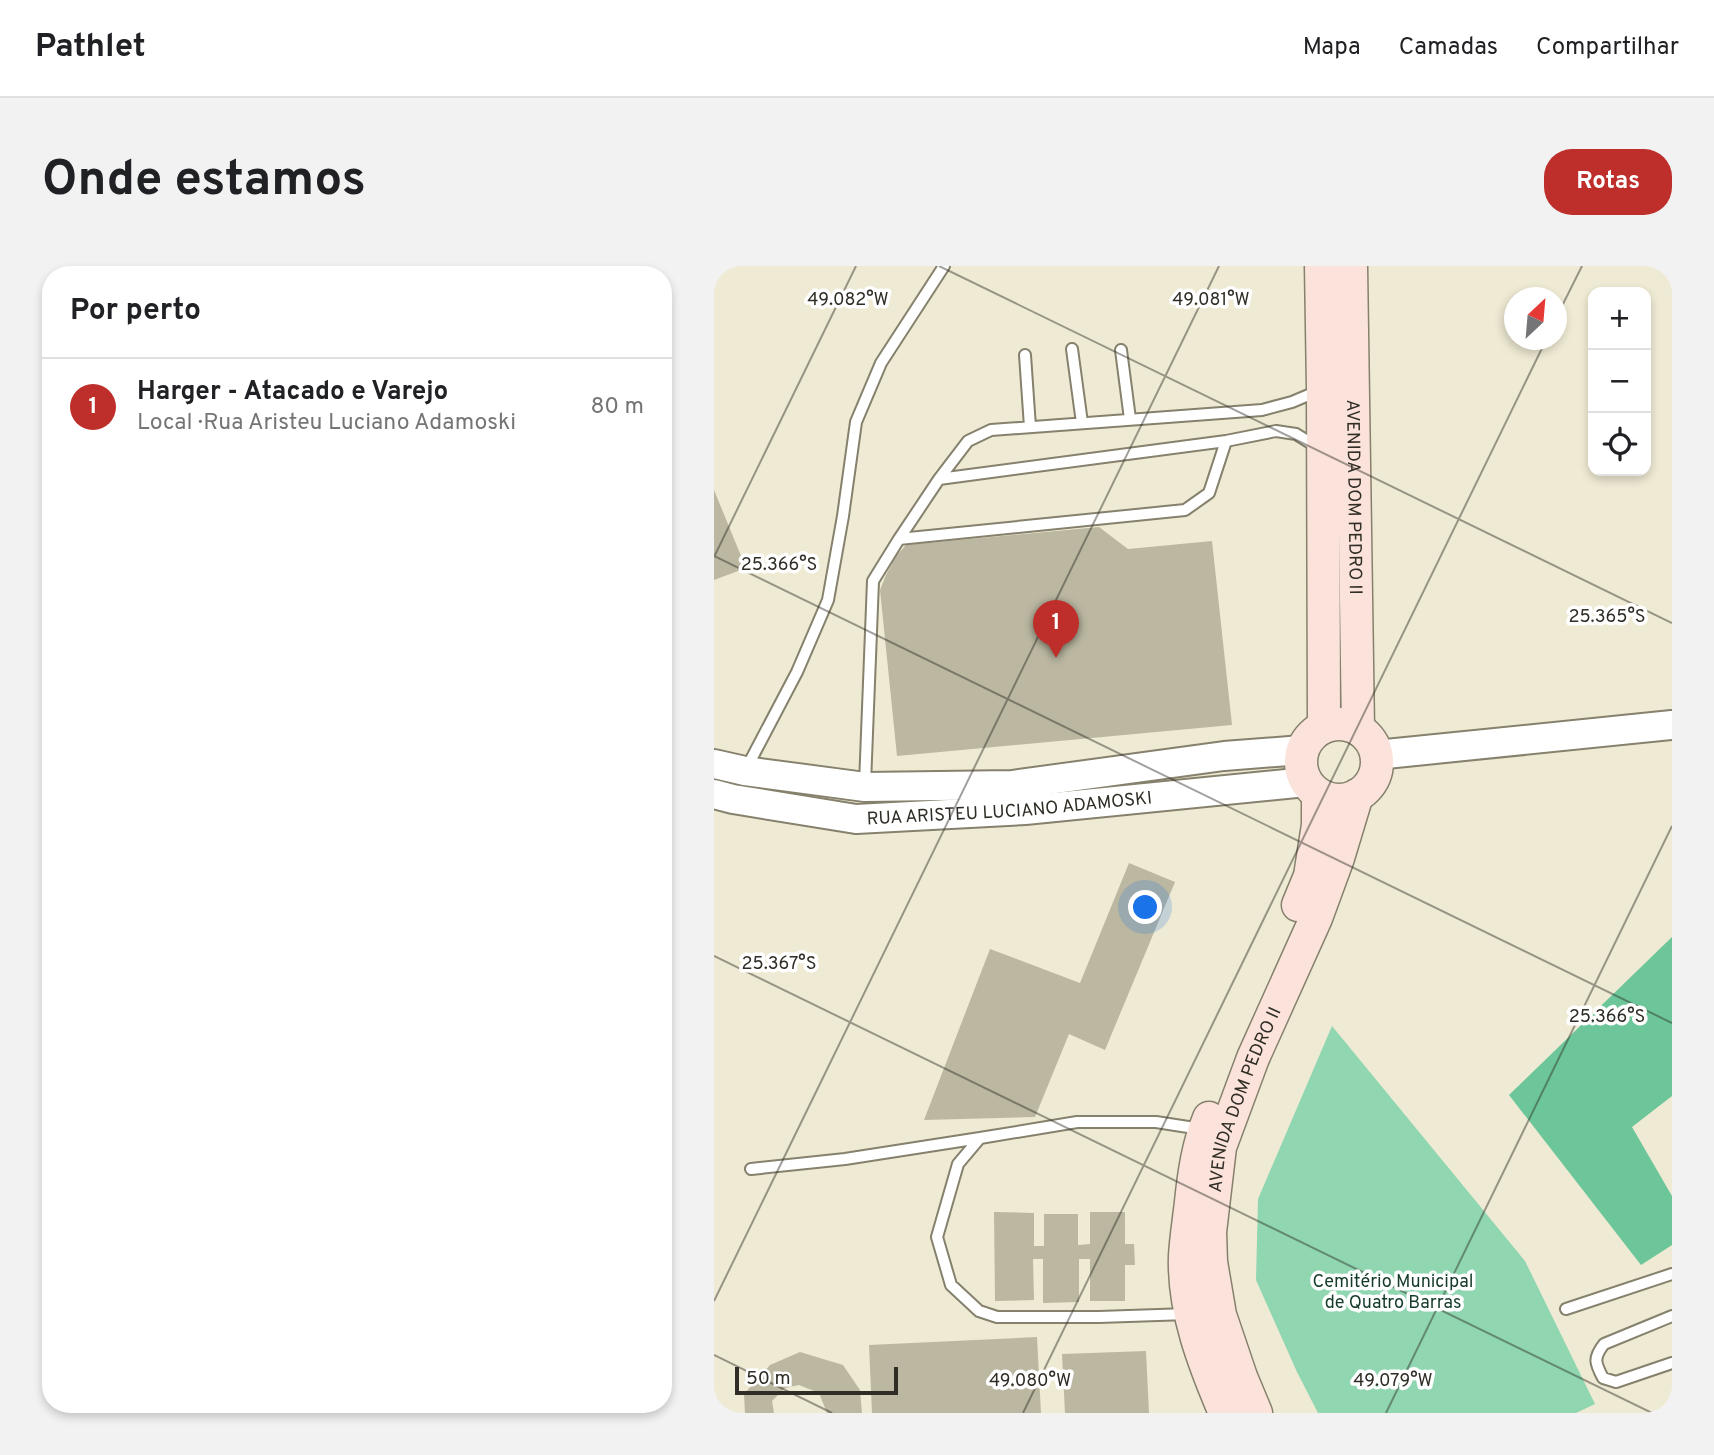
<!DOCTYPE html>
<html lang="pt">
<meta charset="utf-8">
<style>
body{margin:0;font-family:Overpass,sans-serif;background:#f2f2f2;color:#202124}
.controls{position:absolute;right:21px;top:21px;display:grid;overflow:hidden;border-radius:14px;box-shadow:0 4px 10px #0003}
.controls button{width:63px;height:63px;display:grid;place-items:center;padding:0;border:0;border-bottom:2px solid #e0e0e0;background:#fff;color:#202124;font:35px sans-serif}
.compass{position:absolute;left:790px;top:21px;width:63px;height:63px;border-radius:50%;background:#fff;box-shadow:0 4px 10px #0003;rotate:26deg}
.scale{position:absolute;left:21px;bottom:18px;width:163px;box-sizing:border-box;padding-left:7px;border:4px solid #2f2d25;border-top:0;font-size:19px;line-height:24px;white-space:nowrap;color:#2f2d25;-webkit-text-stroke:5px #fff;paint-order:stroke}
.you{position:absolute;left:432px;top:642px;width:24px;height:24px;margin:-18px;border:5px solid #fff;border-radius:50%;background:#1a73e8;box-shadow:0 0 0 10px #1a73e833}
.badge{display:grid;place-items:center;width:46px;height:46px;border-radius:50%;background:#be2f2b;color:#fff;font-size:23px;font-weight:700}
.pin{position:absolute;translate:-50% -58px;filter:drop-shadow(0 2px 4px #0008)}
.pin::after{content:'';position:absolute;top:37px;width:24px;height:21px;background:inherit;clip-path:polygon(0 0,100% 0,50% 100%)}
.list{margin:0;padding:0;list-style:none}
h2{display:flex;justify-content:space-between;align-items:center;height:91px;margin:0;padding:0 28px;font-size:30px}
h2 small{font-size:23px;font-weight:400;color:#757577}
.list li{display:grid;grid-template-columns:46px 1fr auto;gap:21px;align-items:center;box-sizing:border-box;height:98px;padding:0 28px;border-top:2px solid #e0e0e0}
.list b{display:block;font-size:26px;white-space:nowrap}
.list p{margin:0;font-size:23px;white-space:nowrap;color:#757577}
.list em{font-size:23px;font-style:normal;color:#757577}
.icon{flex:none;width:38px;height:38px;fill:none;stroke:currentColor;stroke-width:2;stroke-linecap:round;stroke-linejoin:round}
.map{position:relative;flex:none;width:958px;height:1147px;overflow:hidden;border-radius:28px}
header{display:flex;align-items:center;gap:42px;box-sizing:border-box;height:98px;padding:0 35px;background:#fff;border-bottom:2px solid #e0e0e0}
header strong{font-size:33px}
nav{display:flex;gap:38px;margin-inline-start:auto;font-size:24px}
.intro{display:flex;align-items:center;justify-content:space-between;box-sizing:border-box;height:168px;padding:0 42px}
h1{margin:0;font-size:49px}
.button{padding:18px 32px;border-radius:28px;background:#be2f2b;color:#fff;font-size:24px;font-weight:700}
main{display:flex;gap:42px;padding:0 42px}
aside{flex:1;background:#fff;border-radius:28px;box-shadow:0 4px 10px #0003}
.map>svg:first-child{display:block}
</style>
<header>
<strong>Pathlet</strong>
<nav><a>Mapa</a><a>Camadas</a><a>Compartilhar</a></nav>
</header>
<div class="intro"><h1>Onde estamos</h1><a class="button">Rotas</a></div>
<main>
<aside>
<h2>Por perto<small></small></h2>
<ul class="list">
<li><span class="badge">1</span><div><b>Harger - Atacado e Varejo</b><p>Local · Rua Aristeu Luciano Adamoski</p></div><em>80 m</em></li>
</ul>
</aside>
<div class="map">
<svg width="958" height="1147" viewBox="0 0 958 1147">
<rect width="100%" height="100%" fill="#efead3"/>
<path fill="#8fd6b1" d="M618 760 811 995 881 1138 862 1147H604L583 1106 542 1014 544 933Z"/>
<path fill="#6cc69a" d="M958 671V830L918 861 958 930V979L927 999 795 829Z"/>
<path fill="#bbb7a1" d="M0 224 32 302 0 314Z
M385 261 414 283 498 275 518 459 183 490 166 324 172 309 182 290 192 279Z
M415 597 461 616 391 784 355 768 321 851 210 854 276 683 366 717Z
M280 946 320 947V980H330V948H364V979L376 978V946H411V978H420L421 999H411V1035H376V993H365V1036L329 1037V993H319L320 1034 281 1035Z
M323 1071 327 1147H158L155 1079Z
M432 1085 435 1147H351L348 1088Z
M86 1086 129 1099 146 1124 148 1147H113L105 1127 85 1119 71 1122 58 1135 60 1147H31L30 1128 56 1099Z"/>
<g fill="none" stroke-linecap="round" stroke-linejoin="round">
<g stroke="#85816c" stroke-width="14">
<path id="service" d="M358 83 368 157
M407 84 416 153
M311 89 316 161
M225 213 512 175 562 165 582 168 603 181
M185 273 471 244 495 227 512 175
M31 505 83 406 114 334 129 250 142 156 167 97 230 0
M151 518 159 315 185 273 225 213 254 175 277 164 548 144 578 136 604 125
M37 903 131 893 266 872
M852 1043 958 1008
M474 1048 385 1051H283L265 1045 237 1019 223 971 244 898 266 872 363 856H442L487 863
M958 1050 890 1078C879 1092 881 1097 889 1112L902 1116 958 1097"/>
</g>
<g stroke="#85816c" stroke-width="32">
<g id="tertiary">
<path d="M662 489 958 459"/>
<path d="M0 498 31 505 151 521 298 519 510 490 588 484"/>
<path id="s1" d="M0 528 19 533 142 553 311 544 592 516"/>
</g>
</g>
<g stroke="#85816c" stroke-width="35">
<g id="secondary">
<path d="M607 0 609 123 610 461"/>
<path id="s2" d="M637 0 644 463"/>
<circle cx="625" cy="496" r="38"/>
<path d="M584 639 596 610 604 559V528"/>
<path d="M495 852C484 879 480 907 477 936 475 954 472 972 471 990 469 1044 490 1098 511 1147"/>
<path id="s3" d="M542 1147 527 1111 506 1049 497 996 496 966 506 881 539 792 602 652 624 592 643 529"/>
</g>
</g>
<use href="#service" stroke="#fff" stroke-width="10"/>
<use href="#tertiary" stroke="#fff" stroke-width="28"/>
<use href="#secondary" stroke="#fbe3db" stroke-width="32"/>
</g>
<path fill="none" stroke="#2f2d25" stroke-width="2" stroke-opacity="0.45" d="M225 0 958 357M842 52 868 0M0 290 958 757M0 291 142 0M0 690 938 1147M0 1035 505 0M0 1089 118 1147M309 1147 832 74M672 1147 958 560"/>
<g text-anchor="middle" stroke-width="7" stroke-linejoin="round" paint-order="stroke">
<g font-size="18" fill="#2f2d25" stroke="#fff">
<text dy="6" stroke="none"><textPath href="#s2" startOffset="231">AVENIDA DOM PEDRO II</textPath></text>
<text dy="6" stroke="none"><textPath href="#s1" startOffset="298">RUA ARISTEU LUCIANO ADAMOSKI</textPath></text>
<text dy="6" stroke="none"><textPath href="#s3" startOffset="326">AVENIDA DOM PEDRO II</textPath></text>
</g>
<g font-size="18" fill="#153c2a" stroke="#fff">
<text x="679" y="1021">Cemitério Municipal<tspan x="679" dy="21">de Quatro Barras</tspan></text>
</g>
</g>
<g font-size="18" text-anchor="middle" fill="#2f2d25" stroke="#fff" stroke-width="7" stroke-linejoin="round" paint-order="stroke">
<text x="497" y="39">49.081°W</text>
<text x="134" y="39">49.082°W</text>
<text x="65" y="304">25.366°S</text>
<text x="893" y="356">25.365°S</text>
<text x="65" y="703">25.367°S</text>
<text x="893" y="756">25.366°S</text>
<text x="316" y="1120">49.080°W</text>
<text x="679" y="1120">49.079°W</text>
</g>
</svg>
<div class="controls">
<button>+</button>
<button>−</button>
<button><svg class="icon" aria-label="locate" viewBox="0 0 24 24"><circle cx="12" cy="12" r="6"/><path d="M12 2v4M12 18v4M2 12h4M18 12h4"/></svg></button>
</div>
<svg class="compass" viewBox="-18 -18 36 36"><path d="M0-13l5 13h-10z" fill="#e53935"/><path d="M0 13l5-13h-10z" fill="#757577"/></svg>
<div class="scale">50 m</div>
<div class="you"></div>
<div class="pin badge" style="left:342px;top:392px">1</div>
</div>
</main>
